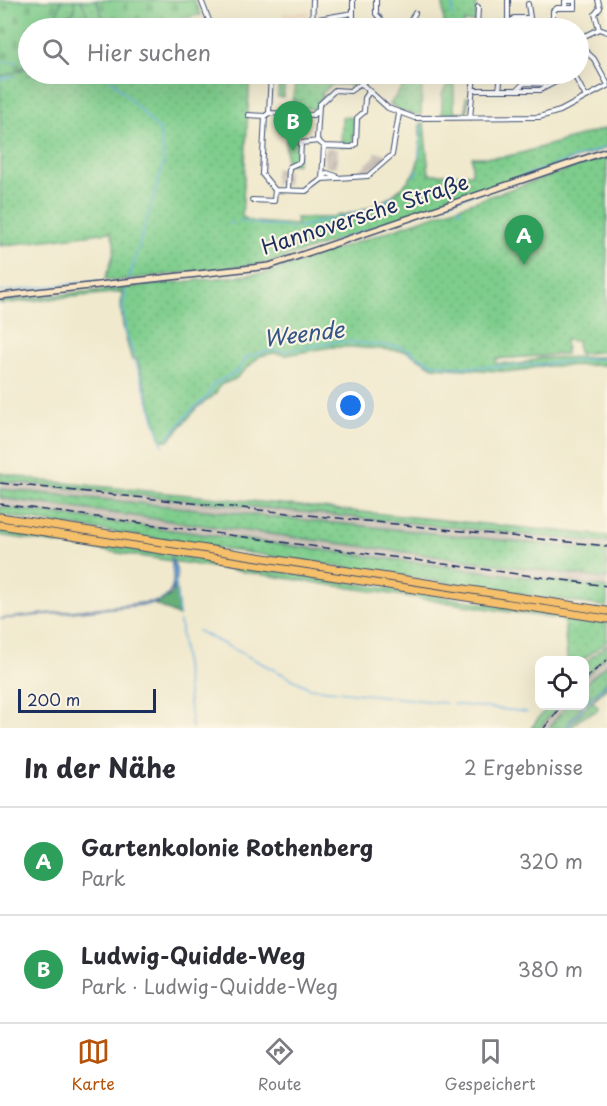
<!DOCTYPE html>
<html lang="de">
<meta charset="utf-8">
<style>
body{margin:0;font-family:"Playpen Sans",sans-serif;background:#f2f2f3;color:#2b2b33}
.controls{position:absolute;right:18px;bottom:18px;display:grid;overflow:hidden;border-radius:12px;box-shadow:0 6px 24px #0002}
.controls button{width:54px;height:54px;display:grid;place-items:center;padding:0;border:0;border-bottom:2px solid #e1e1e2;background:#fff;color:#2b2b33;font:30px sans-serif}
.scale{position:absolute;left:18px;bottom:15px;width:138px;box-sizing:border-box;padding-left:6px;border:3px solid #1b2f5e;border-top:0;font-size:16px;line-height:21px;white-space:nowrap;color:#1b2f5e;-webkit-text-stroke:4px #fcf5e5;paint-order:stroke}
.you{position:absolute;left:351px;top:406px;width:21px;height:21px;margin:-15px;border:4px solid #fff;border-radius:50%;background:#1a73e8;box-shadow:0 0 0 9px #1a73e833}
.badge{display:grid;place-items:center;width:39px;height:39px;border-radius:50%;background:#b45309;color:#fff;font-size:20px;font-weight:700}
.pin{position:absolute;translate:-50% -50px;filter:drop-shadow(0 2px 3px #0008)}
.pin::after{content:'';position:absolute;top:32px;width:21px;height:18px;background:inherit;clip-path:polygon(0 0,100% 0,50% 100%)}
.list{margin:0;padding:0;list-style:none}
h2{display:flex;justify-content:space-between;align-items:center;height:78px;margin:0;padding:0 24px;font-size:26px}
h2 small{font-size:20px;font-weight:400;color:#7c7c81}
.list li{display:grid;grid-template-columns:39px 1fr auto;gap:18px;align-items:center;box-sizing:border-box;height:108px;padding:0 24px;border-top:2px solid #e1e1e2}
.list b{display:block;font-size:22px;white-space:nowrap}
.list p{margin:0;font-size:20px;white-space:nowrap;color:#7c7c81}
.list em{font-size:20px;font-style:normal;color:#7c7c81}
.icon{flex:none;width:33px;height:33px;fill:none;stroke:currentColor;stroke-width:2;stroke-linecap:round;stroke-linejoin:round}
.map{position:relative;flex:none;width:607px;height:728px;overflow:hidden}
.search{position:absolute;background:#fff;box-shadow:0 6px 24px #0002;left:18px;right:18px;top:18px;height:66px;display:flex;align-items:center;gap:15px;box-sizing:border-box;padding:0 21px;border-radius:33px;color:#7c7c81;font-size:22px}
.sheet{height:294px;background:#fff}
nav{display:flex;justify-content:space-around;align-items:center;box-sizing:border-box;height:84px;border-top:2px solid #e1e1e2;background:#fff;font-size:16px;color:#7c7c81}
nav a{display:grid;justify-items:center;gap:3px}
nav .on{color:#b45309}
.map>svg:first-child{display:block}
</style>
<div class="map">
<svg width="607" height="728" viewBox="0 0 607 728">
<defs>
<pattern id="industrial-furrows" width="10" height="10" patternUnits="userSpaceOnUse" patternTransform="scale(1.5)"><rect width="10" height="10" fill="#ccc2b9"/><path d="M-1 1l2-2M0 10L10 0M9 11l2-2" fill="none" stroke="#afa7a1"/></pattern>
<pattern id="green-dots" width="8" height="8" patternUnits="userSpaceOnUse" patternTransform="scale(1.5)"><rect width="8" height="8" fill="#7ecd8c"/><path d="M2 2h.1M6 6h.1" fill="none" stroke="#6cb07b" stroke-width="1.8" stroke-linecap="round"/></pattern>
<pattern id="forest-crowns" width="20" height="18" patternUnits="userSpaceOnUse" patternTransform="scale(1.5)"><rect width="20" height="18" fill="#66b078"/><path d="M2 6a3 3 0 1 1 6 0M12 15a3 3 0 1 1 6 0" fill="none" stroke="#539066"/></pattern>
<pattern id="wetland-marsh" width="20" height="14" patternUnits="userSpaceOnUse" patternTransform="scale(1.5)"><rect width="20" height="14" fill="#7ecd8c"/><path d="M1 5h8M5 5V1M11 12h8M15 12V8" fill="none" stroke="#6cb07b"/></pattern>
<pattern id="cemetery-stones" width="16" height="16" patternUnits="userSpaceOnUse" patternTransform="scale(1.5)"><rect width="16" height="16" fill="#7ecd8c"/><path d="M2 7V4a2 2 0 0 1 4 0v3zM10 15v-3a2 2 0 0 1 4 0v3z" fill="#6cb07b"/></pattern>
<pattern id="water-ripples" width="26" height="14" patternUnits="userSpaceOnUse" patternTransform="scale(1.5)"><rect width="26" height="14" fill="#6db0e2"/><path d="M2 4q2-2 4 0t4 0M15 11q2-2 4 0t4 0" fill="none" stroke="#5990ba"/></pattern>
</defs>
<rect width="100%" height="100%" fill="#fcf5e5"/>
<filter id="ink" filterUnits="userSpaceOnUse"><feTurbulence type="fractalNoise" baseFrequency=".0167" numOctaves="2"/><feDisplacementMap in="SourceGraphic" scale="12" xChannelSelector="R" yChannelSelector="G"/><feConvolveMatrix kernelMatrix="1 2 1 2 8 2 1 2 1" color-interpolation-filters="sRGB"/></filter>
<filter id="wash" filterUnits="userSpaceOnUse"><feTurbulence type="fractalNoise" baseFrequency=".008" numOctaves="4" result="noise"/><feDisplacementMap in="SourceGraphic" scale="24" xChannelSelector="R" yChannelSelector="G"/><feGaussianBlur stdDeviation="1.35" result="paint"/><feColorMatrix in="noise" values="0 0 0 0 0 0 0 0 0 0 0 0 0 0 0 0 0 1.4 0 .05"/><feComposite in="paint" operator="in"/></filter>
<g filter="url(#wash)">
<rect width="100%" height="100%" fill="#f0e9cd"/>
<path fill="#edd7bb" d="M309 11 307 28H267L284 27 283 13Z
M203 19 207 28H173L180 24Z"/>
<path fill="url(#industrial-furrows)" d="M325 147 338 149 337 167H324Z
M375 152 385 153V159L364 174 360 170 375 156Z
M275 168 288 170 287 185 274 184Z"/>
<path fill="#ccc2b9" d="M0 481 607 543V551L0 489Z
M0 498 607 579V588L0 507Z
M607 654V664L585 684 584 677Z
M558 706H566L549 728H540Z"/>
<path fill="url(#green-dots)" stroke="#4c7e75" stroke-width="1.5" d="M61 0H96L103 17 132 28H53Z
M443 0H476V26L474 22H464V27L444 28Z
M28 62V74H250L242 217 255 222 297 225 296 218C336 220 389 211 413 174 422 161 419 139 420 124H424L429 174H472V157H504L525 152 607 128V148L270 263 113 281 105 279C110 264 120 246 110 232L0 246V76L24 69Z
M279 74H286L283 97H278Z
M301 74H312L315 76 319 74 329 83 337 74H341L356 85 351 88 349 85H332L321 94 323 97 317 103 316 109 299 108V101H292L295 89 293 81Z
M415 74H426L422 78 421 115 403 112 390 104 403 86 414 79Z
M454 83V112H466V97H468L467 115 442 114V95L446 86Z
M342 117 356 118 352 146H341Z
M286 140H300L297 164H286Z
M607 156V351L578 354 577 341 565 340 566 354 496 359V363L520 364 541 358 607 357V365L541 366 515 372 433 367 406 351 352 347H331L287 355 274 353 260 356 235 379 220 385 215 394 197 408 169 440H161L137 359 132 360C125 336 119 317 122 292L0 304V301L267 273Z
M0 473 45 481 607 536V543L0 481Z
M0 489 607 551V579L0 498Z
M0 507 607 588V607L0 515Z
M0 529 607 622V641L583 660H567L564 620 0 535Z
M607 644V654L585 677V663Z
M607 664V681L585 704V696L587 698 589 695 585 691V684Z
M607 684V688L592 701 598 707 597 711 582 717 571 728H567Z
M548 706H558L540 728H531Z
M566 706H583L564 728H549Z"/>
<path fill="url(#forest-crowns)" stroke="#40706b" stroke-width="1.5" d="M176 586 179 616 154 604 172 595Z"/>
<path fill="url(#wetland-marsh)" stroke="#4c7e75" stroke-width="1.5" d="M74 0H81L87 14 82 20 81 28H57L60 19 74 12Z"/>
<path fill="url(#cemetery-stones)" stroke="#4c7e75" stroke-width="1.5" d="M0 0H61L53 28H28C28 58 34 69 1 76Z
M96 0H194L201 15C186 16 173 23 159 27 140 34 120 24 103 17Z"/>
<path fill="url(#water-ripples)" stroke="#4470a0" stroke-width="1.5" d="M171 558C183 576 175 598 152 604L0 619 160 601C178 591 173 575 171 558Z"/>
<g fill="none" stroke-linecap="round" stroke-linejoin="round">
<path stroke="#6db0e2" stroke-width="1.5" d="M452 16V0
M0 62H18
M108 76 160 131 164 162 129 279
M0 79 14 76
M419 157 421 125
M414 176 417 171
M381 204 394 196
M459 207 460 211
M336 219 374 208
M239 221 247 222
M228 223H233
M249 223 294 228
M298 227 332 219
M333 242 607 147
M126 289 123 307 125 329 163 446
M0 292 98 281
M167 439 188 414 208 396 214 384 238 371 247 357 270 350 285 351 339 341 402 347 430 363 457 367 519 366 607 358
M175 580 179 616
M180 622 192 728
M198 631 310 688 446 703
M453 704 527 712
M584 705 607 683
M566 728 584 706"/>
</g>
</g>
<g filter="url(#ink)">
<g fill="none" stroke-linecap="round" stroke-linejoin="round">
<g stroke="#3b4b6f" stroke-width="6">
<path id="street" d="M201 0 212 28
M353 0V24L358 28
M376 0V14L389 28
M528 4 530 18
M312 20 353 13
M508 25 514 18H530V28
M312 28 313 0
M406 28 415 13
M477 28 478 7
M508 28V0
M553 28V11L557 8H575V1H565V8
M599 29 607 32
M578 39 599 29 595 14 600 8 598 0
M578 44 594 59 607 83
M271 74 269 113 265 116 262 174 275 190 306 191 322 179 324 146 352 147 356 144 357 118 364 112 365 98 369 92
M351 74 388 108 415 118 539 117 560 111 607 86
M568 74 574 75 586 97
M474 90H540L569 75
M499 90 501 74
M517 90 524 83 551 84
M269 113 313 115 318 110
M248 115 265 116
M470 118 474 74
M324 146 317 140 319 105 335 90 350 91 375 74
M336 176 327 173 322 179 368 176 392 155 399 114
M288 190 289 167 300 162 301 143 318 141
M252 200 274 201 275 190"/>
</g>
<g stroke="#3b4b6f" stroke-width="8">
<path id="secondary" d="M0 296 269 266 607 151"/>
</g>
<g stroke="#3b4b6f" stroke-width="9">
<path id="highway" d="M0 517 607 611
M0 525 607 619"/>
</g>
<use href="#street" stroke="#fff" stroke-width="4"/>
<use href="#secondary" stroke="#fbe6c4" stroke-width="5"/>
<use href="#highway" stroke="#f6c06b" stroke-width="7"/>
<path stroke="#1b2f5e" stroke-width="1.5" stroke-dasharray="9 4.5" stroke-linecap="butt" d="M0 483 607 546
M0 504 607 586
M584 680 607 660
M544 728 562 706"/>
</g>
</g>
<g text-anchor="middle" stroke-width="4.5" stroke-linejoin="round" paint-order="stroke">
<g font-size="21" fill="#1b2f5e" stroke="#fcf5e5">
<text transform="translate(365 215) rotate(-18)" y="7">Hannoversche Straße</text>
</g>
<g font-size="22" font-style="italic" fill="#345686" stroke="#fcf5e5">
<text transform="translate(304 334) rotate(-7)" y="8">Weende</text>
</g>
</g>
</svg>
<div class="controls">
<button><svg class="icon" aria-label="locate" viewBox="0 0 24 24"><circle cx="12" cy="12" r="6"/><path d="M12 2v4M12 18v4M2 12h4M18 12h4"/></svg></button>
</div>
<div class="scale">200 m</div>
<div class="you"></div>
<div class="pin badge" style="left:524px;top:265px;background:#2e9e5b">A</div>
<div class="pin badge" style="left:293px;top:151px;background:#2e9e5b">B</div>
<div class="search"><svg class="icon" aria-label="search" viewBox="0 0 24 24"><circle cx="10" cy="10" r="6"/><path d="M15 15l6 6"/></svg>Hier suchen</div>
</div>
<section class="sheet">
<h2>In der Nähe<small>2 Ergebnisse</small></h2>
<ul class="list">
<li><span class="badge" style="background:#2e9e5b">A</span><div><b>Gartenkolonie Rothenberg</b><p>Park</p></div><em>320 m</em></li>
<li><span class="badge" style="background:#2e9e5b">B</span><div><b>Ludwig-Quidde-Weg</b><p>Park · Ludwig-Quidde-Weg</p></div><em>380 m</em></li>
</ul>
</section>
<nav>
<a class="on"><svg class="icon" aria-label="map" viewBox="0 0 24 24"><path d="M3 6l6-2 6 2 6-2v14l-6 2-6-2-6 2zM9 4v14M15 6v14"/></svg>Karte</a>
<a><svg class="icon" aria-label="directions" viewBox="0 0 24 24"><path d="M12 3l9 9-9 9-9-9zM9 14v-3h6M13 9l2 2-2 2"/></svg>Route</a>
<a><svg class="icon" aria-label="saved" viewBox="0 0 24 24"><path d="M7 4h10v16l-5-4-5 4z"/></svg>Gespeichert</a>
</nav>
